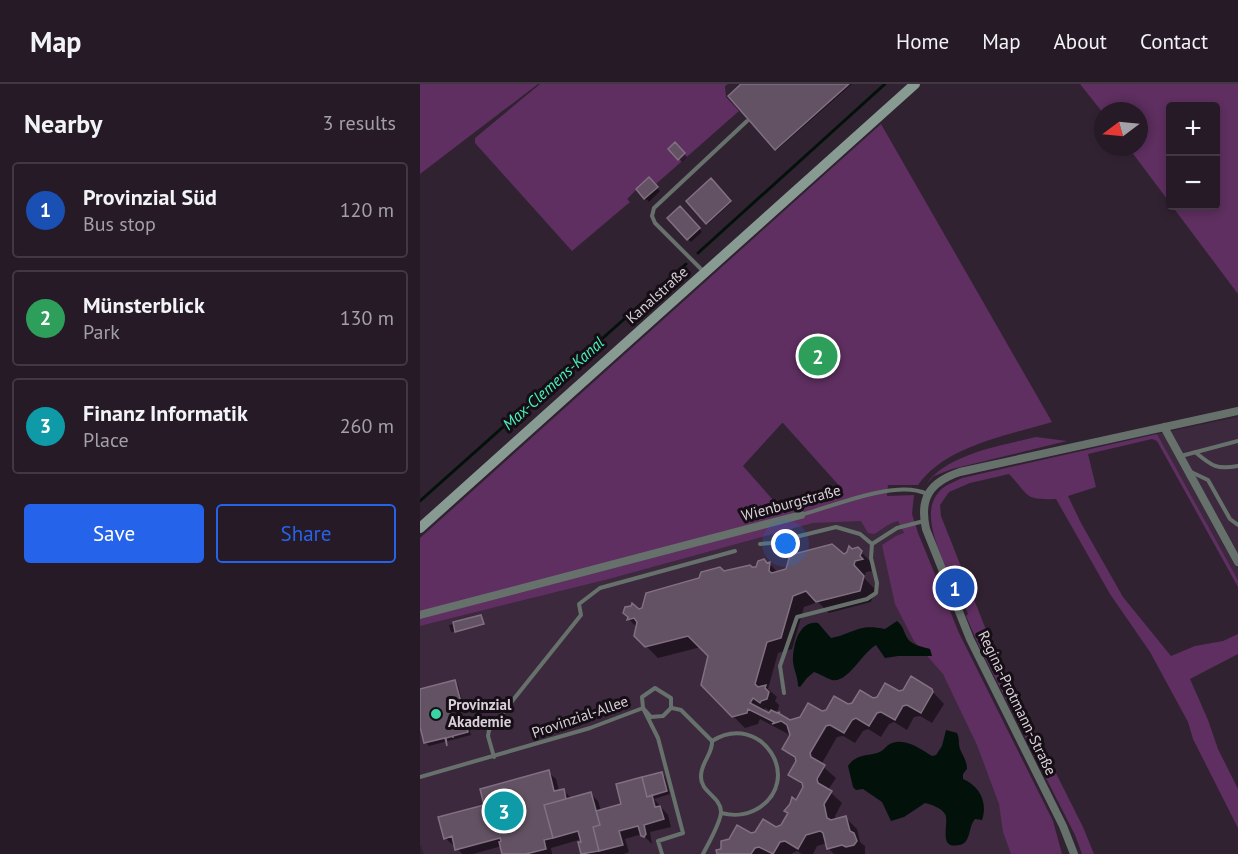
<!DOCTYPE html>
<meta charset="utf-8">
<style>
body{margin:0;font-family:"PT Sans",sans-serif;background:#2d232e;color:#f1f3f6}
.controls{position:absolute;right:18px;top:18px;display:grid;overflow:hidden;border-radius:6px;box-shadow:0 3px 9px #0003}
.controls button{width:54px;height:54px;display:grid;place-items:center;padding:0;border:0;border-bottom:2px solid #423843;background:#251a26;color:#f1f3f6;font:30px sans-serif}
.compass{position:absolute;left:674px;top:18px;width:54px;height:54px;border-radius:50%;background:#251a26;box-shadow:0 3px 9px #0003;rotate:254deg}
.you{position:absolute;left:366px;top:460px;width:21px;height:21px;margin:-15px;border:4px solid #fff;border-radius:50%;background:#1a73e8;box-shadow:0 0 0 9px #1a73e833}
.badge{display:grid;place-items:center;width:39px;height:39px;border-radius:50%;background:#2563eb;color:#fff;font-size:20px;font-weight:700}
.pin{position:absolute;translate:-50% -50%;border:3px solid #fff;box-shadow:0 2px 6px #0006}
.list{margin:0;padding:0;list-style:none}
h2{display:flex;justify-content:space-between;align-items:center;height:78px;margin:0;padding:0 24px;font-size:26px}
h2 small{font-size:20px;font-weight:400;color:#a3a1a7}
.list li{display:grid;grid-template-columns:39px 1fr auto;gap:18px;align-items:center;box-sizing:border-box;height:96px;margin:0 12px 12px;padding:0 12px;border:2px solid #423843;border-radius:6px}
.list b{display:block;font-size:22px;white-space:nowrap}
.list p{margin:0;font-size:20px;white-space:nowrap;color:#a3a1a7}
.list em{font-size:20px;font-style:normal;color:#a3a1a7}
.actions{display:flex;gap:12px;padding:18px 24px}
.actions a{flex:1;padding:14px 0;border:2px solid #2563eb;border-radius:6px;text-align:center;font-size:21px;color:#2563eb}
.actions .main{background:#2563eb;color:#fff}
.map{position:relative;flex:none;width:818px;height:770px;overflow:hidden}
header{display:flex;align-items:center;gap:36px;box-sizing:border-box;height:84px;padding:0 30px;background:#251a26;border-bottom:2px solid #423843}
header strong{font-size:28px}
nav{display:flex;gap:33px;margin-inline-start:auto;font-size:21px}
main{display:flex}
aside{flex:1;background:#251a26}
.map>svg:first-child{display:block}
</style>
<header>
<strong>Map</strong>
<nav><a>Home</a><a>Map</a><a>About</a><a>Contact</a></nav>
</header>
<main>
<aside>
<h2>Nearby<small>3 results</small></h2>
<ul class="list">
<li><span class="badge" style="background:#1a4fb4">1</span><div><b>Provinzial Süd</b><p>Bus stop</p></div><em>120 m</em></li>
<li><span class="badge" style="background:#2e9e5b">2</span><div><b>Münsterblick</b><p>Park</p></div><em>130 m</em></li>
<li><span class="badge" style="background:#0f9aa8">3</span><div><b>Finanz Informatik</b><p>Place</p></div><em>260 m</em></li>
</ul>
<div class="actions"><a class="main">Save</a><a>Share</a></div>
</aside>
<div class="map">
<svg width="818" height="770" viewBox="0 0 818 770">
<rect width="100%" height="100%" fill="#312232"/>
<path fill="#3d293e" d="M818 333V496L737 350Z
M469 418 591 670 632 770H4L0 760V542L189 495Z"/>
<path fill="#5e2f60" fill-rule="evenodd" d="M0 0H118L0 90Z
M120 0H308L305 2 306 13 319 27 236 100 238 103 224 115 216 106 207 115 210 118 152 167 55 59V54Z
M660 0H818V210L752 122H796V22H750V119L708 63H719V27H683V29Z
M461 40 632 338C589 351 525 362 498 401H468L467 412 494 411 492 430 498 449 539 549 633 737 642 770H591L583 748 579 720 557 661 523 590 494 557 475 520 462 461 476 452 484 449 478 437C467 440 463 445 454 450L448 449 441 437 393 439 189 495 0 542V454ZM362 339H363L423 406 361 425 323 382Z
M737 350 818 496V503L737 357 732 355 668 370 676 403 648 412 661 439 703 513 751 572 775 562 803 557 818 550V570L770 595 788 636 798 665 818 705V744L773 655 768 638 730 568 690 510 636 415C603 416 610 412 589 390L550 399 529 408 520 421 521 432 574 566 663 743 674 770H662L655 751 559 562 546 532 548 530 531 486 527 487C519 466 501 429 518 409 524 401 534 398 542 394Z
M616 353 647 357 532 385 514 392 507 399C527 370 583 361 616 353Z"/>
<path fill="#03110b" d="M477 537C485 543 484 553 491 558 496 562 504 563 510 565L512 572H478L465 574 456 561C443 568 427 600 412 596 406 594 400 590 394 588L387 594 380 603 378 602C378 592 372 583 373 573 374 558 380 536 398 539L411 554C435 549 438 539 465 545Z
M526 646 537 649C540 655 538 659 540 665 543 672 547 677 547 685L543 690V695C560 702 568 719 562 736L555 735C549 742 551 750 546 757 545 759 541 761 539 761 517 766 530 738 525 730 520 723 512 721 505 719L484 733 471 737 462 718 443 705 436 706 433 703 428 682C435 671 445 672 457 669 463 668 466 661 472 659 487 654 500 665 512 672L516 671 522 662Z"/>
<path fill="#0007" fill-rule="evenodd" d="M324 0H432L357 66 310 12Z
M255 60 267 73 262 78 250 65Z
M229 95 240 107 229 118 218 106Z
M291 96 311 119 288 140 268 117Z
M260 124 282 148 271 158 249 134Z
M438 465 452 479 451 485 452 487 446 488 444 494 455 505 451 518 409 529 398 518 384 523 372 565 358 569 348 605 357 613 355 617 359 621 358 626 352 628 369 637 479 609 511 606 524 620 512 639 500 632 494 633 487 646 474 638 469 640 461 653 448 645 443 647 435 659 423 652 417 653 401 681 416 694 408 706 422 719 415 732 416 736 426 734 437 745 440 758 445 762V770H414L408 764 407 759 397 762 393 770H382L377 767 371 770H299L330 751 362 743 384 703 370 690 378 678 364 665 371 652 370 649 368 650 340 635 338 640 325 644 282 601 290 572 281 563 238 574 215 551 217 544 209 535 218 526 304 489 332 485 350 480 358 489 423 472ZM345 624 351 628 350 631 343 627Z
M61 533 64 541 31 548 29 541Z
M34 598 38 601 44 625 33 628 37 641 45 639 48 642 51 651 9 662 6 659 0 637V607Z
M128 688 136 695 139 707 143 706 152 715 171 710 178 717 181 727 203 721 242 690 245 693 250 710 234 715 248 731 251 743 230 748 232 760 222 750 205 755 209 768 204 770H162L159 759H163L162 755 131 764 132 770H84L82 762 53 770H42L35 761H33L25 754 66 722Z"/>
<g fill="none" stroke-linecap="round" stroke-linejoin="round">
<path stroke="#03110b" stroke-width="3" d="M278 169 465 0
M0 417 266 180"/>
</g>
<path fill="#635263" stroke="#827082" stroke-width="1.5" d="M321 0H429L355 66 308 12Z
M255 58 265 69 258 76 248 65Z
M229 93 238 103 224 115 216 105Z
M291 94 311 117 286 140 266 117Z
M260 122 280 144 267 156 247 134Z
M412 460 424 470 427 468 429 462 432 465 438 463 442 467 440 472 443 475 435 477 434 481 444 492 440 507 396 518 386 507 373 512 361 554 347 558 335 600 338 603 346 601 345 604 349 608 347 615 341 617 340 619 333 614 330 619 349 629 351 626 357 629 360 628 358 629 370 636 380 633 388 619 402 627 406 626 414 612 428 620 432 619 440 606 453 614 457 613 465 599 479 607 483 606 491 592 512 605 513 608 501 629 487 621 483 622 475 636 461 628 457 629 449 642 436 634 432 636 424 649 410 641 406 642 390 669 391 673 405 681 397 695 398 699 412 707 404 720 407 734 411 736 426 732 430 747 434 749 437 757 434 761 426 763 422 761 407 765 403 749 400 747 386 751 378 765 365 757 360 758 353 770 339 763 335 764 331 770H297L296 766 301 765V757L309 755 317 741 331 749 335 748 343 735 356 743 361 741 368 729 364 727 370 720 372 713 376 716 383 703 382 699 368 691 376 677 375 673 362 665 370 651 367 641 361 637 352 640 354 638 328 625 327 629 312 633 281 601 288 572 268 552 225 563 214 552 217 538 214 534 207 536 208 533 203 529 205 523 211 522 212 519 219 525 222 524 226 509 279 494 281 488 300 483 304 487 330 481 332 483H336L338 477 344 475 347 479 350 478 349 487 352 489 366 485 370 471Z
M61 531 64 540 35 548 33 538Z
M35 596 42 622 31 625 35 640 53 635 46 638 48 648 33 652V654V652L26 654 27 662 25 654 4 659 0 643V605Z
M129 686 134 707 144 705 146 715 124 721 133 754 124 756 126 765 106 770H82L79 758 81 757 80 754 35 766 32 752 24 755 18 733 64 721 60 705Z
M242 688 247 707 227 713 222 693Z
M222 693 227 713 232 711 235 723 240 722 244 735 224 741 226 750 224 753 221 752 218 742 199 747 203 761 179 767 173 743 180 741 176 727 201 720 196 700Z
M171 708 180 741 173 743 179 767 161 770 158 758H161L158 747 133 754 124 721Z"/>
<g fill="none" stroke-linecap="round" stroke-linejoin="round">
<path stroke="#66716c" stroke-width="4" d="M284 188 235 139 232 132 234 124 327 37
M775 368C792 382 796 386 818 382
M761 372 818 357
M771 388 788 396 810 435 818 441
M381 431C414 422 476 395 507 410
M340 460 351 459 416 443 440 450 452 460 451 474 457 499 456 509 447 515 377 533 360 582 364 609
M452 460 477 444 504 437
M223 624 231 633 243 632 251 624V614L235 604 222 613 223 624 238 654 263 749 238 757 242 770
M252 624 261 626 292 657
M74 673 68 652 69 646 161 531 159 520 180 504 315 467
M0 693 170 644 223 624
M283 770C288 760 302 736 301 727 300 712 280 708 281 692 281 678 293 670 292 657 342 626 385 697 337 725 325 732 314 732 301 729"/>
<path stroke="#66716c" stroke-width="8" d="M744 343 818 478
M0 531 381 431
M654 770 643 742 550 555 506 445C499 414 510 398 540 388L818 327"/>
<path stroke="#889b92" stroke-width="10" d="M0 444 495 0"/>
</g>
<circle fill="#3bd4a4" stroke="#150e15" stroke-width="2" cx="16" cy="630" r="6"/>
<g text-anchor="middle" stroke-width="6" stroke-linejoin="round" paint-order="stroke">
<g font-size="15" fill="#d9cfd9" stroke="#150e15">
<text transform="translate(237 211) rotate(-42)" y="5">Kanalstraße</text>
<text transform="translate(371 419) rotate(-15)" y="5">Wienburgstraße</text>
<text transform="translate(597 619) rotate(64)" y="5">Regina-Protmann-Straße</text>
<text transform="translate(160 633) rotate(-19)" y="5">Provinzial-Allee</text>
</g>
<g font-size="15" font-weight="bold" fill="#d9cfd9" stroke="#150e15" text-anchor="start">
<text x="28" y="626">Provinzial<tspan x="28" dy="17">Akademie</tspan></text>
</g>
<g font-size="16" font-style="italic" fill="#47f2bc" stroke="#150e15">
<text transform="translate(133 299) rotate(-42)" y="6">Max-Clemens-Kanal</text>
</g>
</g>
</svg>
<div class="controls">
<button>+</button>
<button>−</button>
</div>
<svg class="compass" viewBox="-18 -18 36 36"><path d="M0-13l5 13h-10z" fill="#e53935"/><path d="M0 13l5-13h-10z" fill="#a3a1a7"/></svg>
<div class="you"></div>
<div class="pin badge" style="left:535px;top:504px;background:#1a4fb4">1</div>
<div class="pin badge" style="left:398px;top:272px;background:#2e9e5b">2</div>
<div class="pin badge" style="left:84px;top:727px;background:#0f9aa8">3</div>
</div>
</main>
